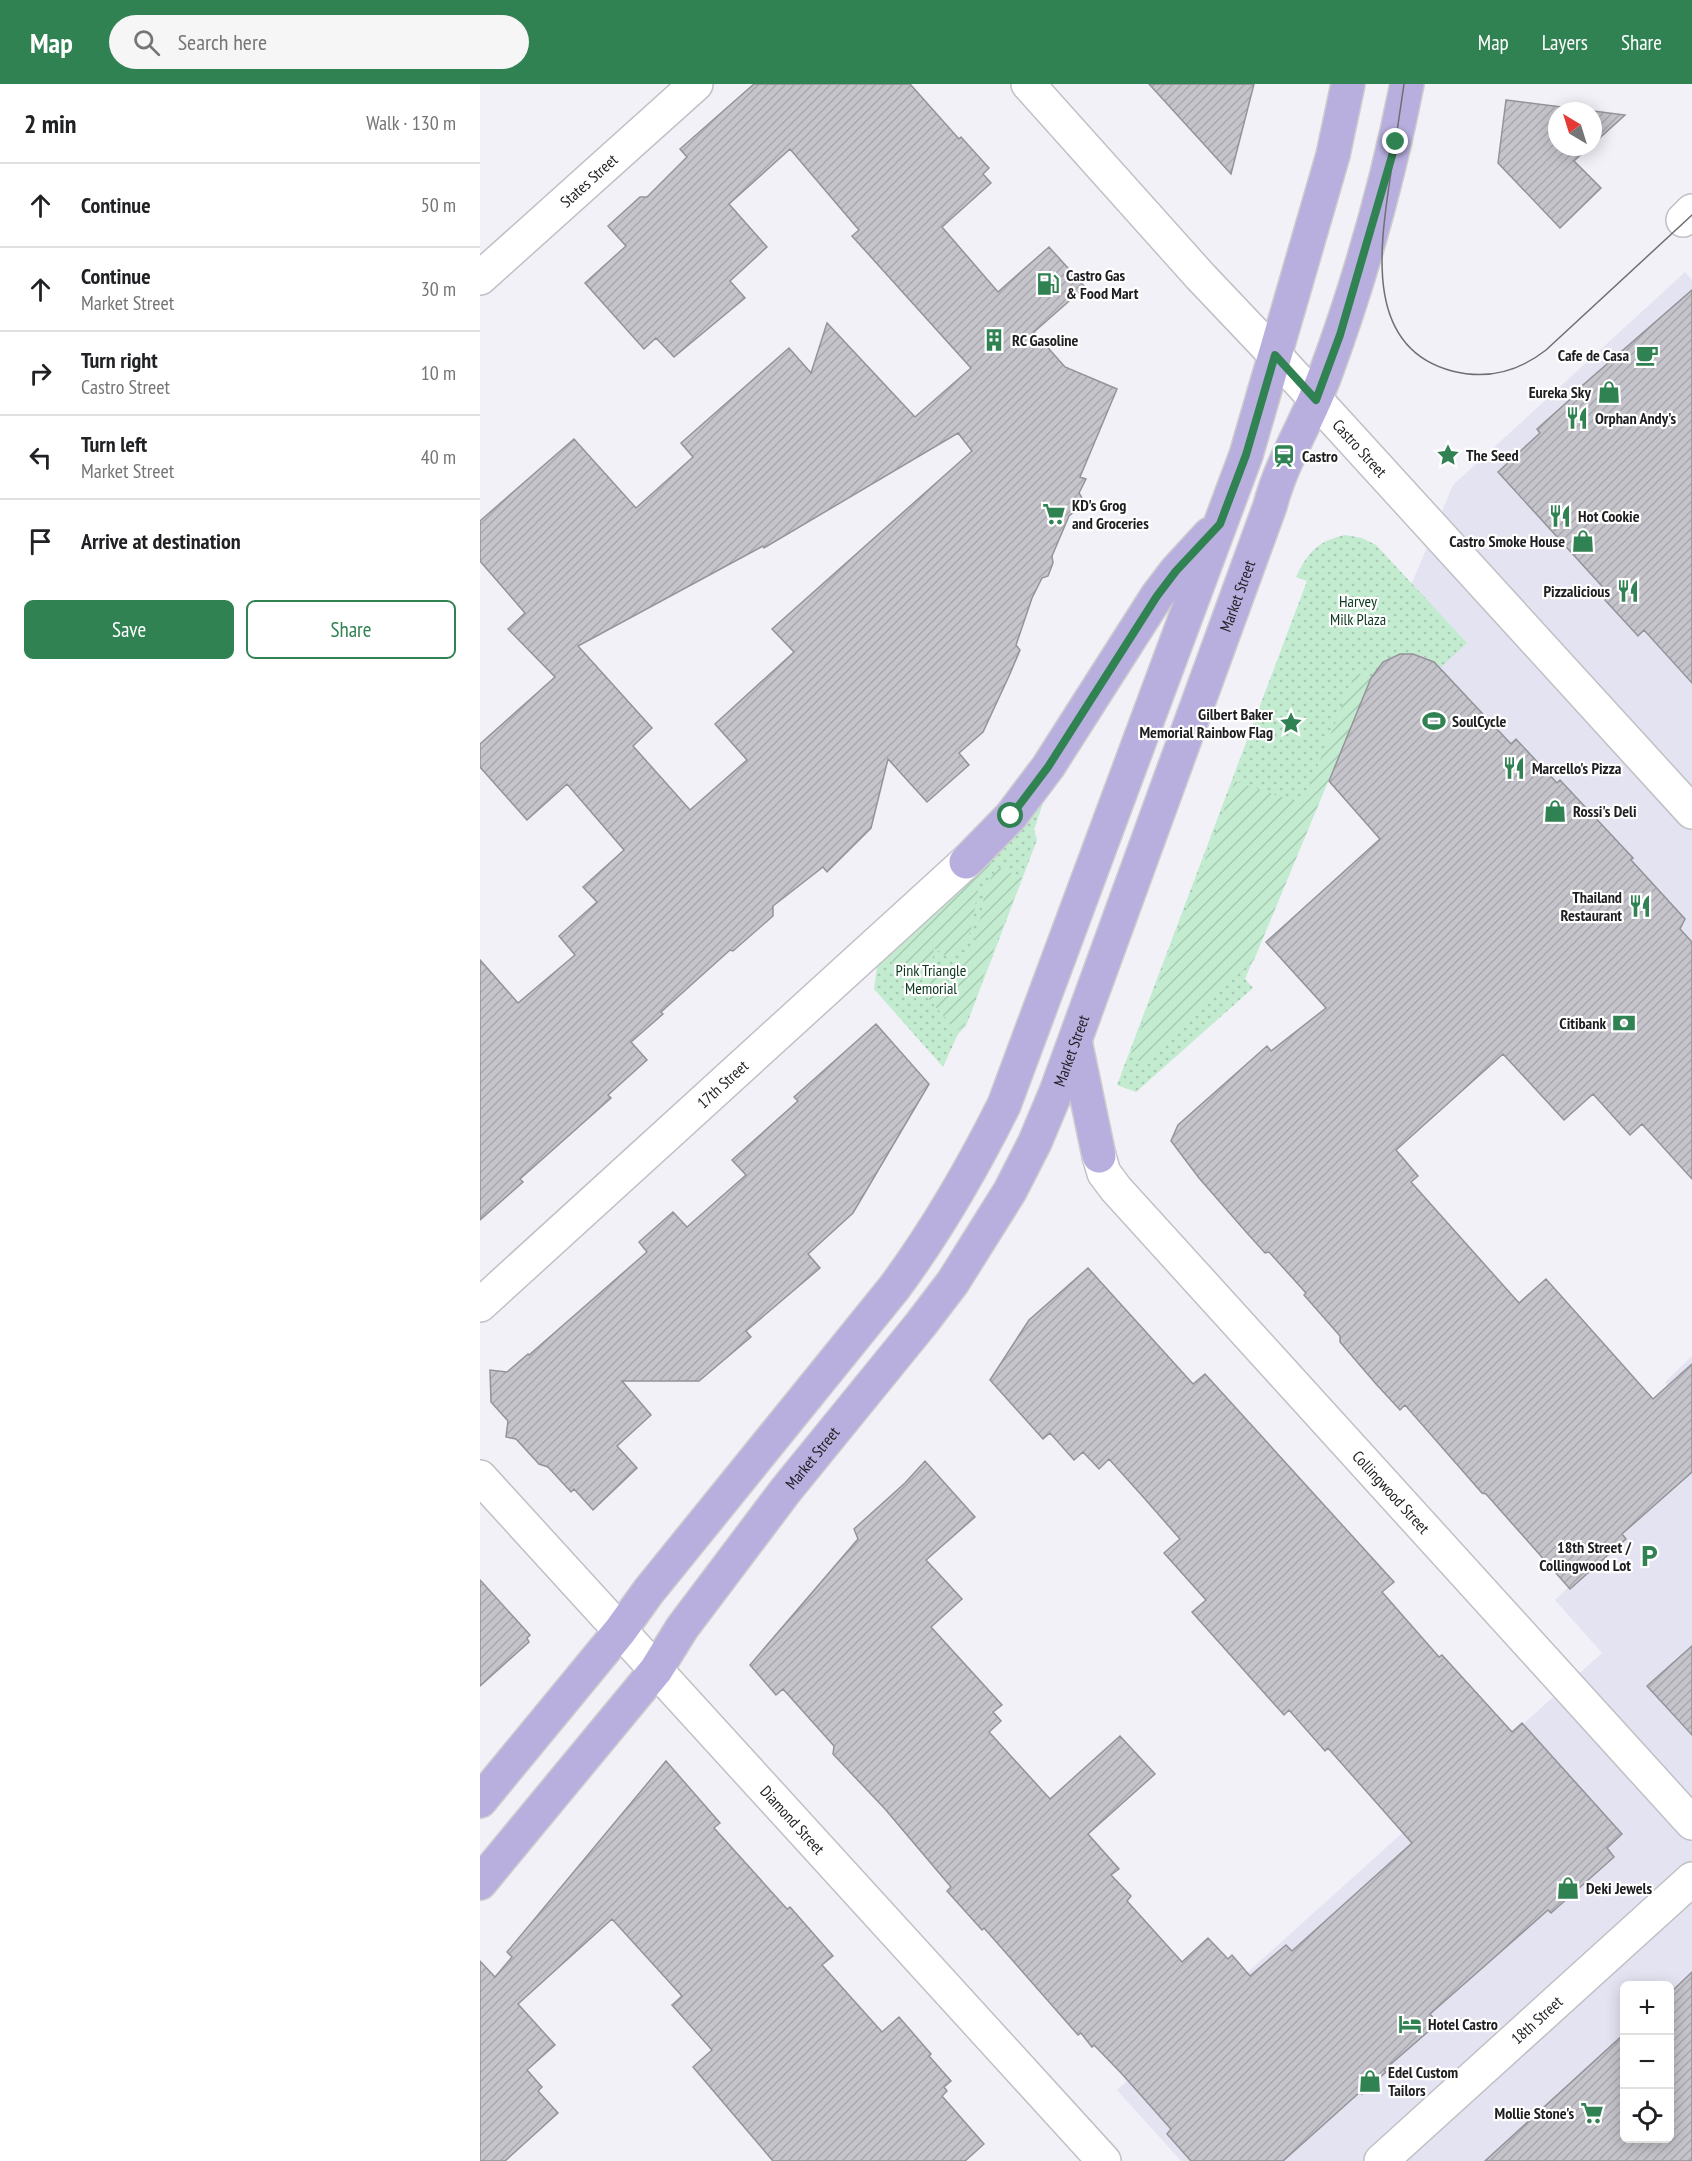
<!DOCTYPE html>
<meta charset="utf-8">
<style>
body{margin:0;font-family:"PT Sans Narrow",sans-serif;background:#f6f6f6;color:#202124}
.controls{position:absolute;right:18px;bottom:18px;display:grid;overflow:hidden;border-radius:9px;box-shadow:0 3px 15px #0003}
.controls button{width:54px;height:54px;display:grid;place-items:center;padding:0;border:0;border-bottom:2px solid #e0e0e0;background:#fff;color:#202124;font:30px sans-serif}
.compass{position:absolute;left:1068px;top:18px;width:54px;height:54px;border-radius:50%;background:#fff;box-shadow:0 3px 15px #0003;rotate:322deg}
.stop{position:absolute;width:18px;height:18px;margin:-14px;border:4px solid #318253;border-radius:50%;background:#fff}
.stop.end{background:#318253;border-color:#fff;box-shadow:0 2px 6px #0008}
.list{margin:0;padding:0;list-style:none}
h2{display:flex;justify-content:space-between;align-items:center;height:78px;margin:0;padding:0 24px;font-size:26px}
h2 small{font-size:20px;font-weight:400;color:#757577}
.list li{display:grid;grid-template-columns:39px 1fr auto;gap:18px;align-items:center;box-sizing:border-box;height:84px;padding:0 24px;border-top:2px solid #e0e0e0}
.list b{display:block;font-size:22px;white-space:nowrap}
.list p{margin:0;font-size:20px;white-space:nowrap;color:#757577}
.list em{font-size:20px;font-style:normal;color:#757577}
.actions{display:flex;gap:12px;padding:18px 24px}
.actions a{flex:1;padding:14px 0;border:2px solid #318253;border-radius:9px;text-align:center;font-size:21px;color:#318253}
.actions .main{background:#318253;color:#fff}
.icon{flex:none;width:33px;height:33px;fill:none;stroke:currentColor;stroke-width:2;stroke-linecap:round;stroke-linejoin:round}
.map{position:relative;flex:none;width:1212px;height:2077px;overflow:hidden}
header{display:flex;align-items:center;gap:36px;box-sizing:border-box;height:84px;padding:0 30px;background:#318253;color:#fff}
header strong{font-size:28px}
nav{display:flex;gap:33px;margin-inline-start:auto;font-size:21px}
.search{width:420px;height:54px;background:#f6f6f6;display:flex;align-items:center;gap:15px;box-sizing:border-box;padding:0 21px;border-radius:33px;color:#757577;font-size:22px}
main{display:flex}
aside{flex:1;background:#fff}
.map>svg:first-child{display:block}
</style>
<header>
<strong>Map</strong>
<div class="search"><svg class="icon" aria-label="search" viewBox="0 0 24 24"><circle cx="10" cy="10" r="6"/><path d="M15 15l6 6"/></svg>Search here</div>
<nav><a>Map</a><a>Layers</a><a>Share</a></nav>
</header>
<main>
<aside>
<h2>2 min<small>Walk · 130 m</small></h2>
<ul class="list">
<li><svg class="icon" aria-label="ahead" viewBox="0 0 24 24"><path d="M12 20V5M6 11l6-6 6 6"/></svg><div><b>Continue</b></div><em>50 m</em></li>
<li><svg class="icon" aria-label="ahead" viewBox="0 0 24 24"><path d="M12 20V5M6 11l6-6 6 6"/></svg><div><b>Continue</b><p>Market Street</p></div><em>30 m</em></li>
<li><svg class="icon" aria-label="right" viewBox="0 0 24 24"><path d="M7 20v-9h11M14 6l5 5-5 5"/></svg><div><b>Turn right</b><p>Castro Street</p></div><em>10 m</em></li>
<li><svg class="icon" aria-label="left" viewBox="0 0 24 24"><path d="M17 20v-9H6M10 6l-5 5 5 5"/></svg><div><b>Turn left</b><p>Market Street</p></div><em>40 m</em></li>
<li><svg class="icon" aria-label="arrive" viewBox="0 0 24 24"><path d="M6 21V4h12l-3 4 3 4H6"/></svg><div><b>Arrive at destination</b></div></li>
</ul>
<div class="actions"><a class="main">Save</a><a>Share</a></div>
</aside>
<div class="map">
<svg width="1212" height="2077" viewBox="0 0 1212 2077">
<defs>
<pattern id="grass-dots" width="8" height="8" patternUnits="userSpaceOnUse" patternTransform="scale(1.5)"><rect width="8" height="8" fill="#c2ebcf"/><path d="M2 2h.1M6 6h.1" fill="none" stroke="#a6c9b1" stroke-width="1.8" stroke-linecap="round"/></pattern>
<pattern id="garden-furrows" width="10" height="10" patternUnits="userSpaceOnUse" patternTransform="scale(1.5)"><rect width="10" height="10" fill="#c2ebcf"/><path d="M-1 1l2-2M0 10L10 0M9 11l2-2" fill="none" stroke="#a6c9b1"/></pattern>
<pattern id="building-hatch" width="6" height="6" patternUnits="userSpaceOnUse" patternTransform="scale(1.5)"><rect width="6" height="6" fill="#c5c4cb"/><path d="M-1 1l2-2M0 6l6-6M5 7l2-2" fill="none" stroke="#a9a8ae"/></pattern>
</defs>
<rect width="100%" height="100%" fill="#f2f1f8"/>
<path fill="#e4e3f1" fill-rule="evenodd" d="M1205 188 1212 196V1095L849 697 973 401Z
M1212 1272V1329L1185 1298Z
M1212 1385V2077H701L637 2006 1122 1569 1075 1516ZM1144 1902H1190V2054H1144Z"/>
<path fill="url(#grass-dots)" d="M865 451 882 454 896 461 987 559 961 583C934 562 909 566 891 594L765 895 773 904 656 1008 637 1001 827 497 816 493C828 468 838 457 865 451Z
M565 713 554 746 557 756 486 942 478 950 463 983 394 905 397 883 400 876Z"/>
<path fill="url(#garden-furrows)" d="M876 588 891 594 774 876 664 979 650 973 755 697 822 720Z
M515 769C511 782 503 792 499 803 491 831 498 855 469 874L454 864 452 882 432 899 406 870Z
M518 783 542 794 484 942 477 947 439 904 451 893 477 880 476 878C505 861 497 827 508 800 510 794 515 788 518 783Z"/>
<path fill="url(#building-hatch)" stroke="#939399" stroke-width="1.5" fill-rule="evenodd" d="M274 0H430L479 55 481 53 509 84 503 90 511 99 462 143 518 208 569 163 605 203 554 248 585 283 637 305 600 393 606 395 599 409 602 414 596 426 589 432 572 472 573 479 568 492 562 494 552 514 536 561 540 566 529 592 503 648 479 669 489 681 447 718 408 675 391 744 347 788 343 783 293 822V832L253 867 250 866 181 928 183 930 151 958 167 976 128 1011 131 1014 40 1095 43 1098 0 1136V876L38 919 95 871 79 852 117 818 103 803 144 766 87 700 47 736 0 683V660L75 593 28 545 45 529 0 477V437L94 355 156 424 213 373 201 359 309 264 331 289 347 239 435 333 491 284 372 152 379 146 310 65 249 120 287 163 250 197 265 214 194 273 176 254 164 265 105 199 146 162 128 142 160 113H167L207 73 200 65ZM478 349 492 367 292 545 314 568 235 640 267 676 210 726 153 662 172 644 98 562 283 462 284 464Z
M669 0H774L751 90Z
M1026 16 1145 31 1113 60V27H1077V63H1109L1094 77 1121 104 1080 144 1018 79Z
M1212 206V599L1164 546 1158 552 1125 516 1130 511 1018 388 1060 349 1057 345 1096 310 1095 308Z
M920 570H933L954 578 1031 660 1036 655 1077 699 1080 696 1153 774 1151 776 1205 835 1200 845 1212 858V1095L1162 1040 1150 1051 1113 1010 1084 1036 1023 970 916 1066 938 1092 931 1098 1039 1219 1066 1195 1173 1315 1212 1280V1388L1142 1450 1146 1455 1090 1505 1006 1410 1002 1409 925 1321 920 1326 896 1300 860 1258V1252L824 1211 826 1209 789 1168 785 1169 767 1149 719 1094 691 1057 698 1041 787 962 791 967 846 924 786 858 900 755 849 697 891 594 903 578Z
M396 940 449 1000 373 1129 328 1170 340 1184 266 1247 271 1253 219 1297H142L171 1331 137 1362 157 1384 113 1426 94 1405 91 1408 68 1383 59 1380 36 1355 26 1353 28 1337 11 1318 10 1286 27 1288 48 1270 49 1271 167 1168 159 1158 193 1128 207 1143 266 1091 252 1076 318 1017 314 1013Z
M608 1184 713 1300 725 1290 914 1498 902 1508 959 1573 962 1571 1032 1648 1042 1639 1142 1750 1127 1764 1134 1773 1071 1829 1068 1826 950 1930 958 1939 904 1986 906 1988 882 2010 880 2008 803 2077H711L687 2050 691 2045 642 1990 614 1961 612 1963 601 1949 598 1951 504 1844 502 1846 467 1807 471 1803 405 1725 353 1670 354 1662 303 1605 296 1611 270 1581 378 1455 374 1445 425 1399 445 1377 495 1433 446 1476 482 1515 451 1543 522 1621 513 1628 521 1637 509 1648 570 1715 640 1652 675 1690 608 1750 639 1785 631 1791 651 1812 647 1817 702 1878 728 1854 748 1875 752 1871 770 1892 806 1861 812 1867 932 1759 848 1664 845 1667 809 1626 804 1631 712 1528 726 1516 684 1469 700 1455 665 1415 629 1375 619 1385 603 1368 594 1376 570 1349 563 1355 510 1296 549 1236Z
M0 1496 50 1551 47 1554 49 1558 0 1602Z
M1212 1562V1651L1167 1602Z
M186 1677 240 1739 234 1744 307 1825 310 1823 353 1872 342 1881 402 1948 419 1933 451 1970 449 1972 471 1997 464 2003 467 2007 462 2012 504 2060 485 2077H293L213 1983 232 1966 192 1921 202 1912 132 1835 38 1920 75 1961 47 1986 62 2003 58 2007 78 2029 25 2077H0V1877L15 1893 32 1873 27 1868Z
M1212 1888V2077H1005L1144 1950V2055H1190V1909Z"/>
<g fill="none" stroke-linecap="round" stroke-linejoin="round">
<g stroke="#c0c0c6" stroke-width="36">
<g id="minor">
<path d="M1203 136 1212 127"/>
<path id="s1" d="M0 194 216 0"/>
<path id="s2" d="M619 1072 624 1089 636 1105 1212 1739"/>
<path id="s3" d="M0 1393 624 2077"/>
</g>
</g>
<g stroke="#c0c0c6" stroke-width="36">
<g id="tertiary">
<path id="s4" d="M795 271 1212 728"/>
<path id="s5" d="M901 2077 1212 1795"/>
</g>
</g>
<g stroke="#c0c0c6" stroke-width="36">
<g id="secondary">
<path d="M548 0 720 192 795 271"/>
<path id="s6" d="M0 1221 486 778"/>
</g>
</g>
<g stroke="#cecdce" stroke-width="36">
<g id="primary">
<path d="M486 778 531 732 568 683 677 512 696 487 730 450"/>
<path d="M595 957 619 1072"/>
<path d="M0 1717 140 1547 168 1508 414 1204C457 1146 492 1085 524 1021L766 371 853 71 868 0"/>
<path id="s7" d="M0 1799 176 1586 202 1544 306 1406 441 1240 473 1198 530 1107 555 1058 576 1008 790 422C802 376 829 335 845 291 879 199 908 96 927 0"/>
</g>
</g>
<use href="#minor" stroke="#fff" stroke-width="33"/>
<use href="#tertiary" stroke="#fff" stroke-width="33"/>
<use href="#secondary" stroke="#fff" stroke-width="33"/>
<use href="#primary" stroke="#b8afdf" stroke-width="33"/>
<path stroke="#6f6e73" stroke-width="1.5" d="M924 0C919 32 915 63 910 95 900 163 884 264 972 287 1007 296 1038 288 1066 266L1212 131"/>
</g>
<g fill="none" stroke-linecap="round" stroke-linejoin="round">
<path stroke="#318253" stroke-width="8" d="M531 732 568 683 677 512 696 487 740 440 766 371 795 271 836 316 860 251 916 58"/>
</g>
<defs>
<g id="fuel-bare" transform="scale(1.8)"><path d="M-5.5-6h7V0h2V4h1.3V-2.5L3-4.5l.8-.8L6-3V5H2.5V1h-1V6h-7ZM-4.2-4.7v3.2H.2V-4.7Z" fill="#318253" stroke="#fff" stroke-width="2.5" paint-order="stroke"/></g>
<g id="building-bare" transform="scale(1.8)"><path d="M-4-6H4V6H1V3H-1V6H-4ZM-2.5-4.3h1.7v1.8h-1.7ZM.8-4.3h1.7v1.8H.8ZM-2.5-1h1.7V.8h-1.7ZM.8-1h1.7V.8H.8Z" fill="#318253" stroke="#fff" stroke-width="2.5" paint-order="stroke"/></g>
<g id="cafe-bare" transform="scale(1.8)"><path d="M-5.5-4.5H6V0H3Q3 3.5 0 3.5H-2.5Q-5.5 3.5-5.5 0ZM3-3.2v2h1.7v-2ZM-6 4.5H4V6H-6Z" fill="#318253" stroke="#fff" stroke-width="2.5" paint-order="stroke"/></g>
<g id="shop-bare" transform="scale(1.8)"><path d="M-5-2.5h2.3a2.7 3.5 0 0 1 5.4 0H5L5.5 6h-11ZM-1.5-2.5h3a1.5 2.3 0 0 0-3 0Z" fill="#318253" stroke="#fff" stroke-width="2.5" paint-order="stroke"/></g>
<g id="restaurant-bare" transform="scale(1.8)"><path d="M-5-6h1v4h1v-4h1v4h1v-4h1v5L-1.5 .5V6h-2V.5L-5-1ZM5-6V6H3V1.5H1.5Q1.5-4 5-6Z" fill="#318253" stroke="#fff" stroke-width="2.5" paint-order="stroke"/></g>
<g id="sight-bare" transform="scale(1.8)"><path d="M0-6L1.8-2.2L6-1.7L2.9 1.2L3.7 5.4L0 3.3L-3.7 5.4L-2.9 1.2L-6-1.7L-1.8-2.2Z" fill="#318253" stroke="#fff" stroke-width="2.5" paint-order="stroke"/></g>
<g id="station-bare" transform="scale(1.8)"><path d="M-3-6H3Q5-6 5-4V2Q5 4 3 4L4.5 6H3L1.5 4h-3L-3 6H-4.5L-3 4Q-5 4-5 2V-4Q-5-6-3-6ZM-3.5-4v3h7v-3ZM-3.5 1v1.5H-2V1ZM2 1v1.5H3.5V1Z" fill="#318253" stroke="#fff" stroke-width="2.5" paint-order="stroke"/></g>
<g id="supermarket-bare" transform="scale(1.8)"><path d="M-6-5.5h2.5l.6 2H6L4.5 2H-2.5L-4.4-4H-6ZM-1.5 3.2a1.3 1.3 0 1 0 .1 0ZM3 3.2a1.3 1.3 0 1 0 .1 0Z" fill="#318253" stroke="#fff" stroke-width="2.5" paint-order="stroke"/></g>
<g id="stadium-bare" transform="scale(1.8)"><path d="M0-5a6.5 5 0 1 0 0 10a6.5 5 0 1 0 0-10ZM-3.5-1.8h7v3.6h-7Z" fill="#318253" stroke="#fff" stroke-width="2.5" paint-order="stroke"/></g>
<g id="bank-bare" transform="scale(1.8)"><path d="M-6-4H6V4H-6ZM0-2.3a2.3 2.3 0 1 0 0 4.6a2.3 2.3 0 1 0 0-4.6Z" fill="#318253" stroke="#fff" stroke-width="2.5" paint-order="stroke"/></g>
<g id="parking-bare" transform="scale(1.8)"><path d="M-3.5-5.5H1a3.5 3.5 0 0 1 0 7H-1V5.5H-3.5ZM-1-3.4V-.6H.8a1.4 1.4 0 0 0 0-2.8Z" fill="#318253" stroke="#fff" stroke-width="2.5" paint-order="stroke"/></g>
<g id="hotel-bare" transform="scale(1.8)"><path d="M-6-4.5h1.5V1H6V5H4.5V3h-9V5H-6ZM-4 0a1.8 1.8 0 1 1 3.6 0ZM.5 0V-2.5h3Q6-2.5 6 0Z" fill="#318253" stroke="#fff" stroke-width="2.5" paint-order="stroke"/></g>
</defs>
<g fill-rule="evenodd">
<use href="#fuel-bare" x="568" y="200"/>
<use href="#building-bare" x="514" y="256"/>
<use href="#cafe-bare" x="1167" y="271"/>
<use href="#shop-bare" x="1129" y="308"/>
<use href="#restaurant-bare" x="1097" y="334"/>
<use href="#sight-bare" x="968" y="371"/>
<use href="#station-bare" x="804" y="372"/>
<use href="#supermarket-bare" x="574" y="430"/>
<use href="#restaurant-bare" x="1080" y="432"/>
<use href="#shop-bare" x="1103" y="457"/>
<use href="#restaurant-bare" x="1148" y="507"/>
<use href="#stadium-bare" x="954" y="637"/>
<use href="#sight-bare" x="811" y="639"/>
<use href="#restaurant-bare" x="1034" y="684"/>
<use href="#shop-bare" x="1075" y="727"/>
<use href="#restaurant-bare" x="1160" y="822"/>
<use href="#bank-bare" x="1144" y="939"/>
<use href="#parking-bare" x="1169" y="1472"/>
<use href="#shop-bare" x="1088" y="1804"/>
<use href="#hotel-bare" x="930" y="1940"/>
<use href="#shop-bare" x="890" y="1997"/>
<use href="#supermarket-bare" x="1112" y="2029"/>
</g>
<g text-anchor="middle" stroke-width="4.5" stroke-linejoin="round" paint-order="stroke">
<g font-size="16" fill="#1e1d20" stroke="#fff">
<text dy="6" stroke="none"><textPath href="#s1" startOffset="146">States Street</textPath></text>
<text dy="6" stroke="none"><textPath href="#s4" startOffset="126">Castro Street</textPath></text>
<text dy="6" stroke="none"><textPath href="#s7" startOffset="1510">Market Street</textPath></text>
<text dy="6" stroke="none"><textPath href="#s7" startOffset="1026">Market Street</textPath></text>
<text dy="6" stroke="none"><textPath href="#s6" startOffset="328">17th Street</textPath></text>
<text dy="6" stroke="none"><textPath href="#s7" startOffset="540">Market Street</textPath></text>
<text dy="6" stroke="none"><textPath href="#s2" startOffset="447">Collingwood Street</textPath></text>
<text dy="6" stroke="none"><textPath href="#s3" startOffset="464">Diamond Street</textPath></text>
<text dy="6" stroke="none"><textPath href="#s5" startOffset="210">18th Street</textPath></text>
</g>
<g font-size="16" font-weight="bold" fill="#1e1d20" stroke="#fff" text-anchor="start">
<text x="586" y="197">Castro Gas<tspan x="586" dy="18">&amp; Food Mart</tspan></text>
<text x="532" y="262">RC Gasoline</text>
<text x="1149" y="277" text-anchor="end">Cafe de Casa</text>
<text x="1111" y="314" text-anchor="end">Eureka Sky</text>
<text x="1115" y="340">Orphan Andy's</text>
<text x="986" y="377">The Seed</text>
<text x="822" y="378">Castro</text>
<text x="592" y="427">KD's Grog<tspan x="592" dy="18">and Groceries</tspan></text>
<text x="1098" y="438">Hot Cookie</text>
<text x="1085" y="463" text-anchor="end">Castro Smoke House</text>
<text x="1130" y="513" text-anchor="end">Pizzalicious</text>
<text x="793" y="636" text-anchor="end">Gilbert Baker<tspan x="793" dy="18">Memorial Rainbow Flag</tspan></text>
<text x="972" y="643">SoulCycle</text>
<text x="1052" y="690">Marcello's Pizza</text>
<text x="1093" y="733">Rossi's Deli</text>
<text x="1142" y="819" text-anchor="end">Thailand<tspan x="1142" dy="18">Restaurant</tspan></text>
<text x="1126" y="945" text-anchor="end">Citibank</text>
<text x="1151" y="1469" text-anchor="end">18th Street /<tspan x="1151" dy="18">Collingwood Lot</tspan></text>
<text x="1106" y="1810">Deki Jewels</text>
<text x="948" y="1946">Hotel Castro</text>
<text x="908" y="1994">Edel Custom<tspan x="908" dy="18">Tailors</tspan></text>
<text x="1094" y="2035" text-anchor="end">Mollie Stone's</text>
</g>
<g font-size="16" fill="#0d3820" stroke="#fff">
<text x="878" y="523">Harvey<tspan x="878" dy="18">Milk Plaza</tspan></text>
<text x="451" y="892">Pink Triangle<tspan x="451" dy="18">Memorial</tspan></text>
</g>
</g>
</svg>
<div class="controls">
<button>+</button>
<button>−</button>
<button><svg class="icon" aria-label="locate" viewBox="0 0 24 24"><circle cx="12" cy="12" r="6"/><path d="M12 2v4M12 18v4M2 12h4M18 12h4"/></svg></button>
</div>
<svg class="compass" viewBox="-18 -18 36 36"><path d="M0-13l5 13h-10z" fill="#e53935"/><path d="M0 13l5-13h-10z" fill="#757577"/></svg>
<div class="stop" style="left:531px;top:732px"></div>
<div class="stop end" style="left:916px;top:58px"></div>
</div>
</main>
